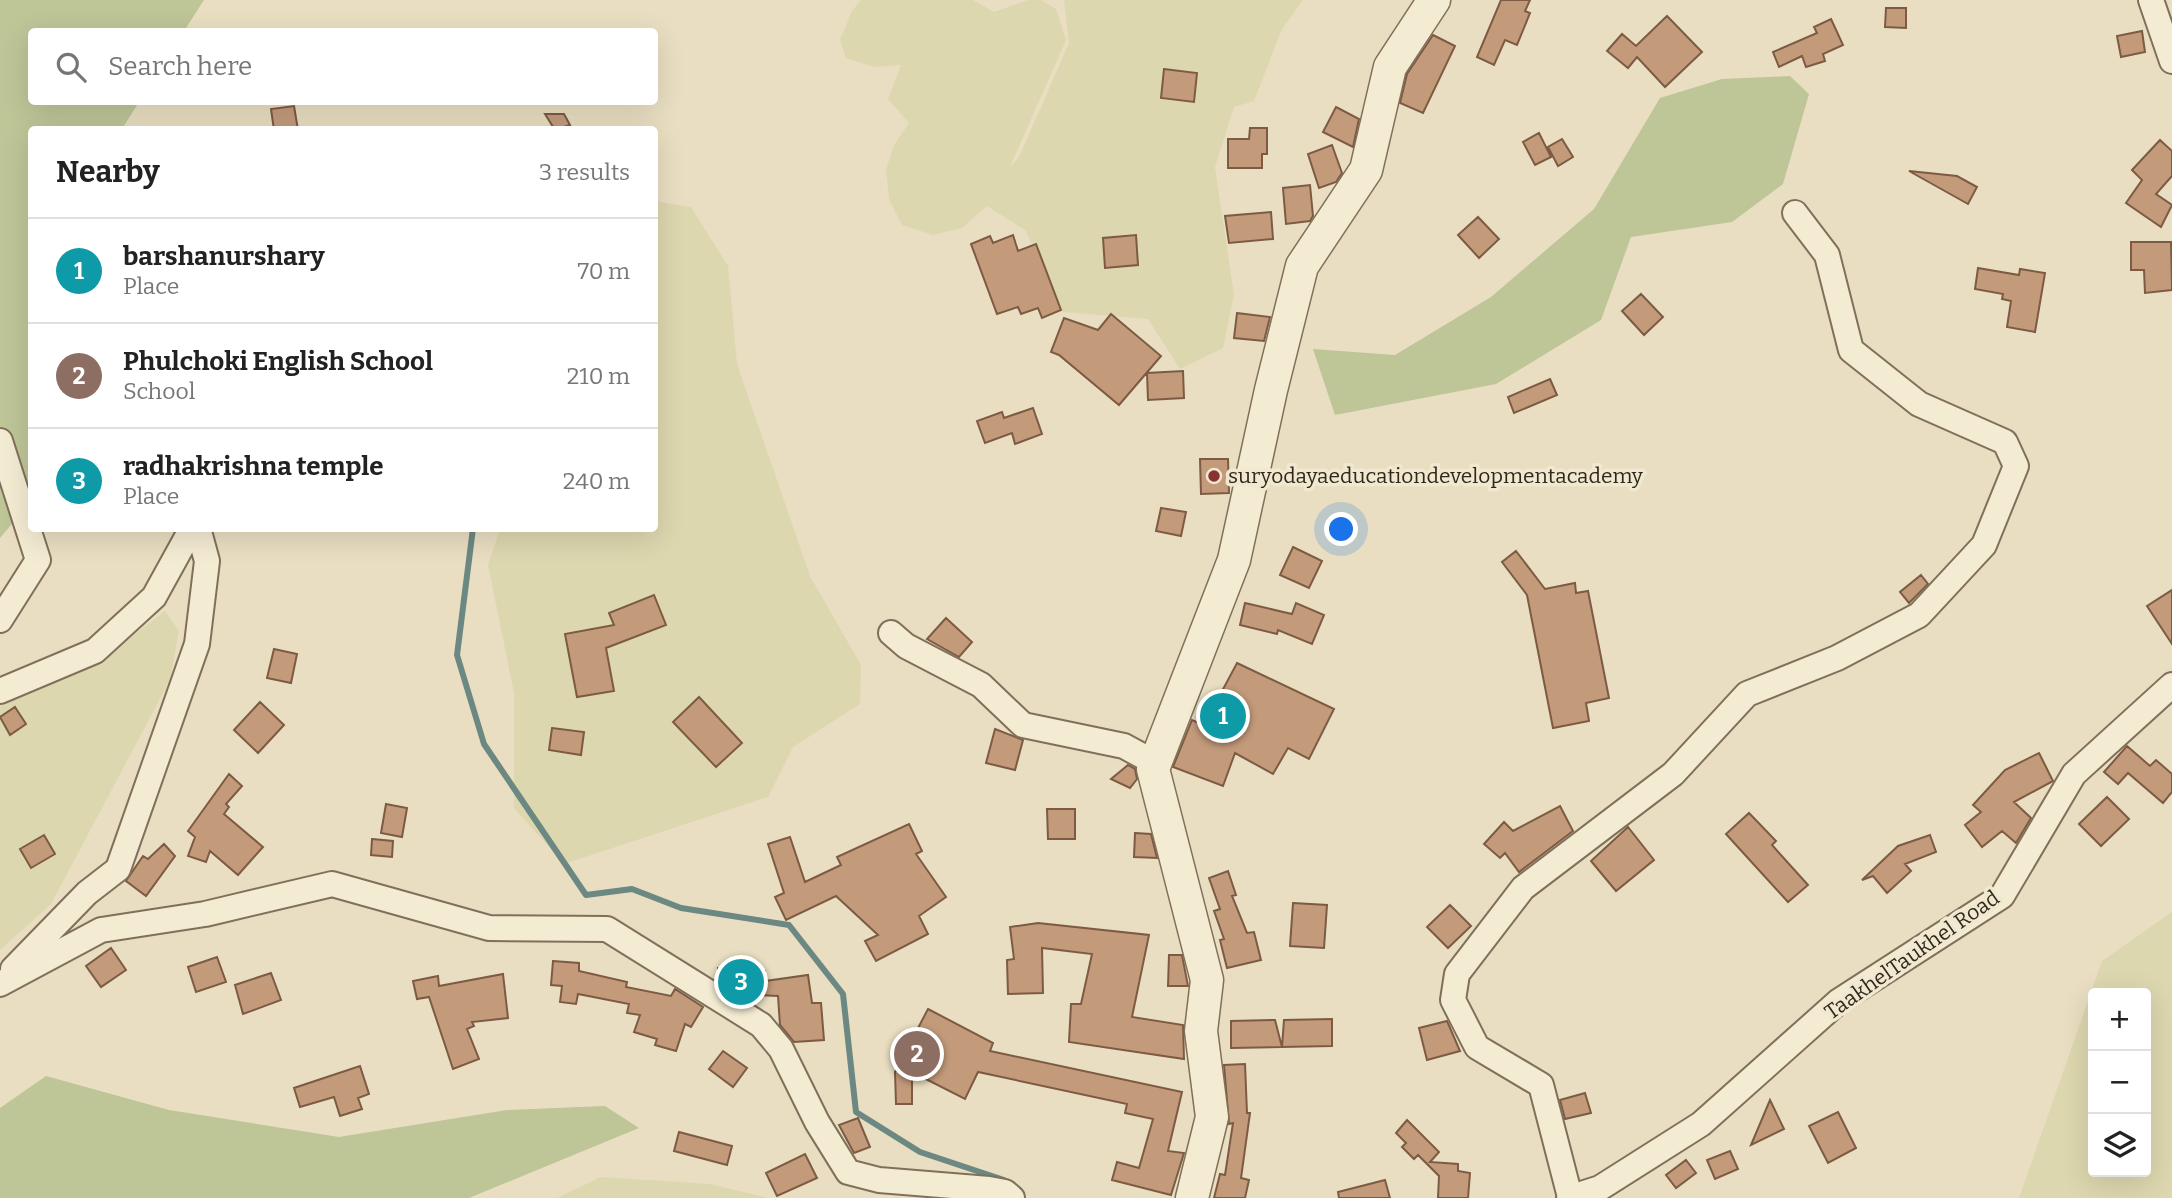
<!DOCTYPE html>
<meta charset="utf-8">
<style>
body{margin:0;font-family:Bitter,serif;background:#f2f2f2;color:#222}
.controls{position:absolute;right:21px;bottom:21px;display:grid;overflow:hidden;border-radius:7px;box-shadow:0 7px 28px #0002}
.controls button{width:63px;height:63px;display:grid;place-items:center;padding:0;border:0;border-bottom:2px solid #e0e0e0;background:#fff;color:#222;font:35px sans-serif}
.you{position:absolute;left:1342px;top:530px;width:24px;height:24px;margin:-18px;border:5px solid #fff;border-radius:50%;background:#1a73e8;box-shadow:0 0 0 10px #1a73e833}
.badge{display:grid;place-items:center;width:46px;height:46px;border-radius:50%;background:#111827;color:#fff;font-size:23px;font-weight:700}
.pin{position:absolute;translate:-50% -50%;border:4px solid #fff;box-shadow:0 2px 7px #0006}
.list{margin:0;padding:0;list-style:none}
h2{display:flex;justify-content:space-between;align-items:center;height:91px;margin:0;padding:0 28px;font-size:30px}
h2 small{font-size:23px;font-weight:400;color:#767676}
.list li{display:grid;grid-template-columns:46px 1fr auto;gap:21px;align-items:center;box-sizing:border-box;height:105px;padding:0 28px;border-top:2px solid #e0e0e0}
.list b{display:block;font-size:26px;white-space:nowrap}
.list p{margin:0;font-size:23px;white-space:nowrap;color:#767676}
.list em{font-size:23px;font-style:normal;color:#767676}
.icon{flex:none;width:38px;height:38px;fill:none;stroke:currentColor;stroke-width:2;stroke-linecap:round;stroke-linejoin:round}
.map{position:relative;flex:none;width:2172px;height:1198px;overflow:hidden}
.search{position:absolute;background:#fff;box-shadow:0 7px 28px #0002;left:28px;top:28px;width:630px;height:77px;display:flex;align-items:center;gap:18px;box-sizing:border-box;padding:0 24px;border-radius:7px;color:#767676;font-size:26px}
.panel{position:absolute;background:#fff;box-shadow:0 7px 28px #0002;left:28px;top:126px;width:630px;height:406px;border-radius:7px}
.map>svg:first-child{display:block}
</style>
<div class="map">
<svg width="2172" height="1198" viewBox="0 0 2172 1198">
<rect width="100%" height="100%" fill="#e9dec1"/>
<path fill="#ddd7af" fill-rule="evenodd" d="M861 0H973L994 12 1028 0H1041L1056 9 1066 40 1010 167 1019 157 1069 43 1064 0H1303L1282 29 1254 101 1234 107 1215 167 1234 295 1223 348 1180 369 1148 319 1063 312 1025 230 987 206 962 228 933 235 902 225 889 199 886 170 894 145 909 123 888 99 901 65 874 67 846 58 840 40 852 11Z
M655 201 691 207 728 266 737 364 810 576 861 665 860 704 793 747 768 797 564 864 514 808V693L488 565 500 529 654 528Z
M165 611 179 631 170 680 51 904 0 950V692L111 653Z
M2172 912V1198H2019L2102 961ZM2093 993H2146V1172H2093Z
M601 1177 710 1184 768 1198H557Z"/>
<path fill="#bec597" d="M0 0H204L184 31 32 32V102H139L122 129 32 130 31 501 0 538Z
M1790 76 1809 94 1783 184 1732 222 1631 237 1601 320 1496 384 1335 415 1313 349 1395 355 1491 297 1594 209 1660 98 1722 79Z
M46 1076 169 1110 339 1137 507 1110 605 1106 639 1128 469 1198H0V1108Z"/>
<g fill="none" stroke-linecap="round" stroke-linejoin="round">
<path stroke="#6c8882" stroke-width="6" d="M473 528 457 655 484 744 586 895 632 889 681 908 789 925 843 994 856 1112 920 1152 1004 1180"/>
</g>
<path fill="#c39b7b" stroke="#7d5b43" stroke-width="2" d="M1501 0H1530L1525 11 1530 13 1517 45 1505 40 1494 65 1477 57Z
M1886 8H1906V28L1885 27Z
M1667 16 1702 52 1665 87 1637 57 1628 68 1607 51 1622 34 1636 46Z
M1831 19 1843 45 1823 54 1825 61 1806 67 1802 56 1779 67 1773 52 1817 33 1814 27Z
M2142 31 2145 52 2121 57 2117 36Z
M1433 35 1455 46 1423 113 1400 103 1407 74Z
M1164 69 1197 73 1194 102 1161 98Z
M294 106 298 130H274L271 109Z
M1336 107 1359 119 1353 147 1323 132Z
M545 114H564L570 125 555 130Z
M1250 128H1267V154H1262V168H1228V139H1249Z
M1539 133 1551 157 1535 165 1523 142Z
M1562 139 1573 157 1558 166 1548 147Z
M2160 140 2172 151V176L2156 194 2172 205 2161 227 2126 203 2142 180 2132 170Z
M1332 145 1342 173 1336 182 1319 188 1308 154Z
M1909 171 1957 176 1977 187 1968 204Z
M1310 185 1313 216 1310 221 1286 224 1283 188Z
M1271 212 1273 239 1229 243 1225 216Z
M1478 217 1499 239 1479 258 1458 235Z
M1013 235 1018 251 1036 244 1061 310 1042 318 1038 308 1021 314 1018 307 997 314 971 244 990 236 993 243Z
M1136 235 1138 265 1105 268 1103 238Z
M2131 242H2171L2172 290 2145 293 2144 270H2131Z
M1978 268 2019 275 2020 269 2045 273 2035 332 2007 327 2011 301 2002 299 2003 294 1975 289Z
M1641 294 1663 317 1644 335 1622 311Z
M1237 313 1270 317 1264 341 1234 338Z
M1111 314 1161 356 1119 405 1059 355 1051 352 1064 318 1098 330Z
M1183 371 1184 398 1148 400 1147 373Z
M1550 379 1557 395 1514 413 1508 397Z
M1033 408 1042 434 1015 444 1012 433 985 443 977 421 1002 412 1004 418Z
M1200 459H1228L1229 493 1201 494Z
M1161 508 1186 512 1181 536 1156 531Z
M1293 547 1322 561 1309 588 1280 575Z
M1516 551 1545 589 1575 583 1576 593 1588 591 1609 698 1586 703 1589 721 1553 728 1527 595 1502 562Z
M1921 575 1928 584 1909 603 1900 592Z
M2172 590V644L2147 606Z
M654 595 666 625 606 648 614 691 577 697 565 634 614 625 609 613Z
M1245 603 1292 614 1296 603 1324 615 1312 644 1278 630 1277 634 1240 625Z
M946 618 972 642 959 657 927 639Z
M274 649 297 654 291 683 267 678Z
M1237 663 1334 709 1309 759 1288 748 1273 774 1235 753 1223 786 1173 767 1192 720 1204 725Z
M699 697 742 743 716 767 673 722Z
M260 702 284 725 258 753 234 730Z
M15 707 26 724 10 735 0 717Z
M552 728 584 732 581 755 549 750Z
M995 729 1023 740 1015 770 986 763Z
M2127 746 2150 766 2156 760 2172 774V792L2163 803 2128 773 2118 784 2104 772Z
M2039 753 2053 781 2014 802 2031 818 2016 843 2002 831 1982 847 1965 825 1981 812 1973 805 2005 770Z
M1128 765 1135 769 1137 779 1130 788 1111 779Z
M229 774 242 786 226 804 229 807 224 814 263 847 238 875 210 851 206 862 188 856 195 837 188 831Z
M2107 797 2129 819 2101 846 2079 824Z
M386 804 407 808 402 837 381 833Z
M1560 806 1573 831 1519 872 1505 853 1500 858 1484 844 1504 822 1513 831Z
M1047 809H1075V839H1048Z
M1749 813 1776 841 1772 845 1808 885 1788 902 1726 834Z
M909 824 922 851 916 854 946 897 919 916 928 934 876 961 865 941 878 935 836 896 786 920 775 897 784 893 768 844 790 837 805 882 841 865 837 857Z
M1628 827 1654 860 1616 891 1591 861Z
M1135 833 1151 834 1157 858 1134 857Z
M44 835 55 854 31 868 20 849Z
M1930 835 1936 852 1905 864 1911 871 1887 893 1873 876 1862 880 1898 846Z
M372 839 393 841 392 857 371 855Z
M164 844 175 856 146 896 126 881 143 856 148 859Z
M1228 871 1236 895 1232 896 1247 933 1254 932 1261 960 1227 968 1220 940 1224 939 1214 911 1220 909 1209 878Z
M1293 903 1327 905 1324 948 1290 946Z
M1450 905 1471 926 1448 948 1427 927Z
M1038 923 1149 935 1132 1017 1183 1025 1184 1059 1069 1042 1071 1004H1081L1092 954 1042 948 1043 993 1008 994 1007 960 1014 959 1010 927Z
M111 948 126 970 101 987 86 966Z
M1169 955H1182L1188 986H1168Z
M217 957 226 982 196 992 188 967Z
M553 961 579 963V971L627 982 626 987 671 996 675 989 703 1007 691 1027 685 1024 676 1051 655 1045 657 1039 634 1032 640 1015 627 1013 629 1004 578 994 576 1004 560 1002 562 986 551 985Z
M718 968 765 971V981L808 975 812 1003H821L824 1040 794 1042 780 1025 778 996 739 994 718 980Z
M271 973 281 1000 243 1014 235 985Z
M503 974 508 1018 472 1022 474 1026 467 1029 479 1059 453 1069 429 997 417 999 413 981 438 976 439 986Z
M928 1009 993 1043 990 1051 1182 1092 1168 1151 1184 1153 1171 1195 1112 1180 1117 1162 1139 1168 1153 1119 1125 1113 1127 1104 978 1072 965 1099 912 1072V1104H896L895 1072Z
M1332 1019V1046L1282 1047 1284 1020Z
M1275 1020 1282 1047 1231 1048V1021Z
M1447 1021 1460 1051 1427 1060 1419 1028Z
M723 1051 747 1068 733 1087 709 1069Z
M1245 1064 1247 1113H1250L1241 1178 1249 1180 1245 1198H1214L1220 1174 1225 1175 1233 1123 1229 1124 1224 1065Z
M360 1066 369 1094 358 1098 362 1109 340 1116 334 1097 300 1107 294 1088Z
M1585 1093 1591 1113 1565 1119 1560 1100Z
M1770 1100 1784 1129 1751 1145Z
M1838 1112 1856 1148 1828 1163 1809 1126Z
M858 1118 870 1147 854 1153 839 1125Z
M1407 1120 1439 1152 1430 1162 1458 1164V1171L1470 1173 1468 1198H1438L1439 1176 1418 1155 1414 1159 1402 1147 1406 1143 1396 1133Z
M679 1132 732 1146 727 1165 674 1151Z
M1730 1151 1738 1169 1715 1179 1707 1160Z
M805 1154 817 1178 777 1196 766 1173Z
M1686 1160 1696 1173 1676 1188 1666 1175Z
M1385 1180 1390 1198H1339L1338 1192Z"/>
<g fill="none" stroke-linecap="round" stroke-linejoin="round">
<g stroke="#80705b" stroke-width="28">
<path id="minor" d="M2151 0 2172 61
M0 441 38 560 0 620
M891 633 906 646 981 685 1023 725 1124 746 1146 758 1153 769
M0 691 95 651 154 597 192 528
M13 969 87 893 118 869 197 644 207 561 198 528
M0 984 101 930 205 914 332 884 489 928 607 929 761 1025 781 1049 817 1122 848 1172 879 1180 989 1189 1005 1192 1012 1198
M1570 1197 1541 1085 1477 1047 1453 1000 1457 974 1523 888 1673 774 1747 694 1837 658 1919 615 1984 545 2016 466 2005 442 1919 404 1851 350 1827 255 1795 213
M1569 1198 1600 1188 1701 1124 1839 1001 2002 896 2074 774 2172 685"/>
</g>
<g stroke="#80705b" stroke-width="35">
<path id="tertiary" d="M1192 1198 1212 1117 1201 1031 1207 980 1153 769 1234 560 1271 390 1302 266 1366 170 1390 67 1434 0"/>
</g>
<use href="#minor" stroke="#f4ebd3" stroke-width="24"/>
<use href="#tertiary" stroke="#f4ebd3" stroke-width="32"/>
</g>
<circle fill="#893331" stroke="#f1e8d0" stroke-width="2.5" cx="1214" cy="476" r="7"/>
<g text-anchor="middle" stroke-width="7" stroke-linejoin="round" paint-order="stroke">
<g font-size="21" fill="#31281d" stroke="#f1e8d0" text-anchor="start">
<text x="1228" y="483">suryodayaeducationdevelopmentacademy</text>
</g>
<g font-size="21" fill="#31281d" stroke="#f1e8d0">
<text transform="translate(1912 955) rotate(-35)" y="7">TaakhelTaukhel Road</text>
</g>
</g>
</svg>
<div class="controls">
<button>+</button>
<button>−</button>
<button><svg class="icon" aria-label="layers" viewBox="0 0 24 24"><path d="M12 4l9 5-9 5-9-5zM3 14l9 5 9-5"/></svg></button>
</div>
<div class="you"></div>
<div class="pin badge" style="left:1223px;top:716px;background:#0f9aa8">1</div>
<div class="pin badge" style="left:917px;top:1054px;background:#8d6e63">2</div>
<div class="pin badge" style="left:741px;top:982px;background:#0f9aa8">3</div>
<div class="search"><svg class="icon" aria-label="search" viewBox="0 0 24 24"><circle cx="10" cy="10" r="6"/><path d="M15 15l6 6"/></svg>Search here</div>
<section class="panel">
<h2>Nearby<small>3 results</small></h2>
<ul class="list">
<li><span class="badge" style="background:#0f9aa8">1</span><div><b>barshanurshary</b><p>Place</p></div><em>70 m</em></li>
<li><span class="badge" style="background:#8d6e63">2</span><div><b>Phulchoki English School</b><p>School</p></div><em>210 m</em></li>
<li><span class="badge" style="background:#0f9aa8">3</span><div><b>radhakrishna temple</b><p>Place</p></div><em>240 m</em></li>
</ul>
</section>
</div>
